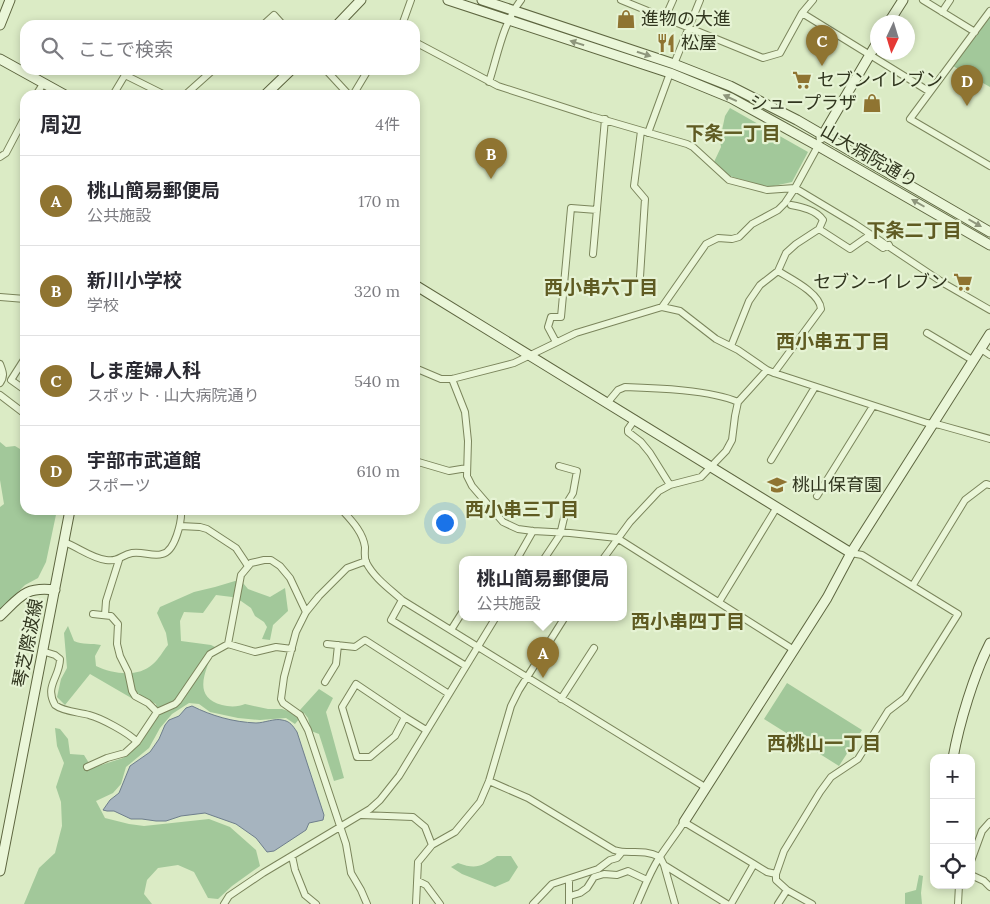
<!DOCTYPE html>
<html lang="ja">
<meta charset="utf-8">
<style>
body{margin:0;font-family:Lora,"Noto Sans JP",serif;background:#f7f7f7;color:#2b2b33}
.controls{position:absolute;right:15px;bottom:15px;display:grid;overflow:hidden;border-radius:10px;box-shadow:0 2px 8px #0003}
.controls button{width:45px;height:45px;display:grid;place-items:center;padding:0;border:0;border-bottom:1px solid #e1e1e2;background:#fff;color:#2b2b33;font:25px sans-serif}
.compass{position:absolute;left:870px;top:15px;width:45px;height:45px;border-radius:50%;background:#fff;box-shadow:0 2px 8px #0003;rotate:184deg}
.you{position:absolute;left:444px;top:522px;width:18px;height:18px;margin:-12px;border:4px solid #fff;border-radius:50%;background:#1a73e8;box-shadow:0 0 0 8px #1a73e833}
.badge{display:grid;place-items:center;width:32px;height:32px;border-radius:50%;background:#8f7431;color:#fff;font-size:16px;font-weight:700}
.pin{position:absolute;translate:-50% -41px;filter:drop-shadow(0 1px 2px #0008)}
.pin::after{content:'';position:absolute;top:26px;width:18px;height:15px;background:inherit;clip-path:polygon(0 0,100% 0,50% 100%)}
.popup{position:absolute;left:459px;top:556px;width:168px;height:65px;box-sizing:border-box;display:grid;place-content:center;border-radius:10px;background:#fff;filter:drop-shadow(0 1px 4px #0005);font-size:16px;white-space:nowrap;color:#7c7c81}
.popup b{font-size:19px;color:#2b2b33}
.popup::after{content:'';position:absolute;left:50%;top:100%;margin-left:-10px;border:10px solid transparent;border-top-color:#fff}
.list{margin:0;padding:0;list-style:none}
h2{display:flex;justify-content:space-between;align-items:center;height:65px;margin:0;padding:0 20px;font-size:21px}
h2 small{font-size:16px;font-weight:400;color:#7c7c81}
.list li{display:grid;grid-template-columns:32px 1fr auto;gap:15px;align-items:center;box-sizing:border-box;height:90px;padding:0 20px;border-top:1px solid #e1e1e2}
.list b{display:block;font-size:19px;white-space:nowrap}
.list p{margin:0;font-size:16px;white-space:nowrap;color:#7c7c81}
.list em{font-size:16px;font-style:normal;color:#7c7c81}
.icon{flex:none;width:28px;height:28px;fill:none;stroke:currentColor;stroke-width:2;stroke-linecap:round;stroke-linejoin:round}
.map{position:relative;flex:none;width:990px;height:904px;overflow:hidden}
.search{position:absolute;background:#fff;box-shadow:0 2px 8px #0003;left:20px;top:20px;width:400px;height:55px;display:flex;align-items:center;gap:12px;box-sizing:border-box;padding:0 18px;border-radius:15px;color:#7c7c81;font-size:19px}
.panel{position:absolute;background:#fff;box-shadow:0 2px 8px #0003;left:20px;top:90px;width:400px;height:425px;border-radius:15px}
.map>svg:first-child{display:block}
</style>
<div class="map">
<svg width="990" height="904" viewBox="0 0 990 904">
<rect width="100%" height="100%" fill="#dbebc5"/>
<path fill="#a2c89a" d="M990 16V87L953 66Z
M730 108 808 152 792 182 769 187 729 176 714 162 721 147 720 140 725 116Z
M0 442 6 447 15 446 25 452V510H57L46 562 38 578 25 585 0 610V507L4 504 0 480Z
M235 581 243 583 248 589 270 597 285 588 288 611 273 625 270 640 262 639 267 627 264 622 255 616 251 608 241 601 232 597 216 595 203 613 184 612 180 621 181 641 211 645 215 647C207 668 190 697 222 705 229 707 239 707 245 704L268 709H282L294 713 300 710 319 689 333 698 326 712 344 778 334 781 319 734 311 731 308 718 304 713 295 724 286 718 260 720 238 718 210 712 199 704 189 703 172 714 160 728 149 748 126 767 121 784 113 793 96 801 105 818 129 824 144 826 209 819 230 827 256 850 260 866 232 886 218 899 208 898 194 872 178 865 158 868 147 880 144 894 152 904H24L39 868 55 853 62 826 61 802 56 787 64 763 57 746 55 728 60 729 68 739 70 754 84 755 92 768 123 758 140 744 158 716 156 704 143 698 133 699 90 674 65 705 57 697 61 679 67 668 64 633 68 626 74 641C82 645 92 643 101 645L95 656 96 666C113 674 138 678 153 664 159 659 163 651 168 645L166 633 157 613 160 607 194 592 215 587Z
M787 683 862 730 839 766 764 719Z
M497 856H511L518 867 509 881 495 887 462 874 451 867 458 863C477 870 481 866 497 856Z
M919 875 923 876 921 893 922 904H905V893L916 890Z"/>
<path fill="#a6b4bf" stroke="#6e7e8c" d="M192 706C212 716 233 722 256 723 264 723 275 718 282 720 290 721 293 726 297 732L324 815 323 820 309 823 306 830 274 851 267 852 256 838 236 824 205 813 181 816 166 821H156L142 819H131L114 811H107L103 810 110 800 119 793 130 766 150 752 159 739 165 725 169 720 179 716 186 708Z"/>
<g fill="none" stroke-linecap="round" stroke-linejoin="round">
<g stroke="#7b855c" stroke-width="8">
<path id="street" d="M621 0 763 58 780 53 802 13 813 0
M923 0 975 32
M990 11 910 119 990 166
M942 12 950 0
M802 13 930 92
M665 18 673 0
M263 25 274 15 283 25
M402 25 411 0
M415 42 498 86 591 116 687 144 693 147 729 180 767 190 795 188 818 146
M674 64 700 0
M326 70 349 95
M489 82C498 54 503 23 521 0
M36 95 43 84
M113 95 125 75 165 95
M185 95 213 70
M353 95 368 70
M648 133 670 73
M0 157 6 153 25 117
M819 229 850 249 867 237 883 248 889 245
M593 254 605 119
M640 277 645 199 634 186 641 131
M0 297 25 299
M662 307 706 244 718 238 732 239 739 237 752 224 778 210 785 203 795 188 855 224 945 284 990 310
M927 333 974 361
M556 342 548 327 551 317H561L571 208 597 210
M731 346 749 301 760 285 778 271 786 253 796 244 819 229 823 220C816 210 802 207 791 205
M981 349 990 355
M25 358 11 380 25 390
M0 364C3 372 5 376 0 383
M415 368 441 379H452L514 363 576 333 662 307 680 311 716 339 738 350 767 370 774 373 927 423 940 425 990 439
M774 373 821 309C820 293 791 279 778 271
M452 379 465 412 468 441 467 476 472 486 503 522 518 529 533 531 570 533 617 538 794 650
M0 395 25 414
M608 402 618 390 625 387C656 388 711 390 738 402
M635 419 628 429V432L641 442 650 453 670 485
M771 460 815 387
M415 461 449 471 467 468
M817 496 873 406
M342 510C351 520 363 532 365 547 365 552 364 557 366 562 374 578 390 589 402 600L705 787
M180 526 200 527 207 529 236 548 248 566
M64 542C78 547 91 558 106 560 119 562 121 555 132 553 142 551 153 557 162 554 175 552 182 521 181 510
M517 559 533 531
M544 559 560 535 568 501 573 493 577 471 559 466
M603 559 630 522 659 491 670 485 701 477 726 451 732 440 735 416 738 402 767 370
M366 561 347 568 319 596 306 612 296 632 284 677 281 699 283 703 300 715 308 730 346 844 351 873 361 890 367 904
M913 585 965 500 986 484 990 485
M402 600 391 620 466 666
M719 602 777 507
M93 614 111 616 118 624 117 644 120 656 128 672 132 691 135 696 148 703 157 712
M105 615 106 601 119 560
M451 630 463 611
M327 644 355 647 365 640 449 694
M292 649 276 647 255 652 228 644 241 575 251 563 264 560H271L280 566 290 578 306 612
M42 651 55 655 60 659C60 677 44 686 55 705 64 712 79 712 89 715 101 718 129 733 137 742
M325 682 336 664 338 645
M356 684 405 717 395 736 370 757H357L342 707Z
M561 699 594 648
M405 717 426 730
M87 767 107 758 125 753 137 742 157 712 175 704 178 701 210 654 228 644
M489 781 528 798 614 850C630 855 641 848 660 857L664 865 727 904
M361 815 413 817 425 827 432 845
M292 856 295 870 305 895 316 904
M971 861 982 831 990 822
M664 865 675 904
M776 874 784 851 820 792 831 777 858 759 888 711 905 698 958 614 862 555 851 553
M971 875 984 881 990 887
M569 880V904
M418 881 426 885 440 904
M570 896 580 893 587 888 594 877 604 874 617 875 628 871 647 880
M224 904 229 896 263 873 370 809 380 800 399 776 496 617
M416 904 418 862 432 845 455 832 480 802 489 781 511 706 519 690 565 617
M533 904 552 884 598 869 610 860 617 858 622 852
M637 904C644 888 650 872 659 858 667 846 676 834 684 822L754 864 767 872 776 874V880L787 890
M731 904 754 864
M778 904 787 890 812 904
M958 904 959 885"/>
</g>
<g stroke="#5e6640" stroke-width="11">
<path id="secondary" d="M448 0 670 73 731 98 818 146 990 245
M482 0 674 64 730 86 797 120 990 232
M889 22 903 0
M0 25 10 0
M337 25 361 0
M0 59 65 95
M265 95 291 70
M821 138 878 41
M415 285 851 553
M0 616C20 597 25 586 55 590
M953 758C959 724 974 674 990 643
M684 822 827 598 851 553 990 334
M0 871 70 510"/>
</g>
<use href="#street" stroke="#eaf6d8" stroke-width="6"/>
<use href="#secondary" stroke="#eaf6d8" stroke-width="9"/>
</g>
<defs><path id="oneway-solid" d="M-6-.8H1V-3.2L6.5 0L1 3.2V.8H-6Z" transform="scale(1.25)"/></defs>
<g fill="#8e967c">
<use href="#oneway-solid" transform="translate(577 43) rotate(-162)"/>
<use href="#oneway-solid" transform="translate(644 54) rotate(18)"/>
<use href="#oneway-solid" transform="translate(730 98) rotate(-155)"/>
<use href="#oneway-solid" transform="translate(918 203) rotate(-150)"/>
<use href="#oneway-solid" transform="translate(975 223) rotate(30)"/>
</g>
<defs>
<g id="shop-bare" transform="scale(1.5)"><path d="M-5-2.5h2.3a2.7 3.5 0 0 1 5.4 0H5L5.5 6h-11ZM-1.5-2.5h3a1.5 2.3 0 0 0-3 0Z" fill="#8f7431" stroke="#e6f3d4" stroke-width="2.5" paint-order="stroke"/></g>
<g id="restaurant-bare" transform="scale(1.5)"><path d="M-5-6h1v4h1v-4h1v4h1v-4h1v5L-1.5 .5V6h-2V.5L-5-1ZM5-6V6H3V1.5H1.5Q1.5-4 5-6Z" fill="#8f7431" stroke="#e6f3d4" stroke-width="2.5" paint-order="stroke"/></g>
<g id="supermarket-bare" transform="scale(1.5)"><path d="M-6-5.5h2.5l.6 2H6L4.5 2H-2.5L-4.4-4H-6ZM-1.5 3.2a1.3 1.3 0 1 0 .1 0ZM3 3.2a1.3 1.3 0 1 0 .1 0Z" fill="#8f7431" stroke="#e6f3d4" stroke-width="2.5" paint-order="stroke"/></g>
<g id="school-bare" transform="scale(1.5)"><path d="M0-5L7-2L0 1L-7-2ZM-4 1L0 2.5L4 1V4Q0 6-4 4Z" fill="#8f7431" stroke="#e6f3d4" stroke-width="2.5" paint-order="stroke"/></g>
</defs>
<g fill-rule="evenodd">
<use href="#shop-bare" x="626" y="19"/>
<use href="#restaurant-bare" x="666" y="43"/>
<use href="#supermarket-bare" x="802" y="80"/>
<use href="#shop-bare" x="872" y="103"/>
<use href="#supermarket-bare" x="963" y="282"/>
<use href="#school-bare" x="777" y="485"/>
</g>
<g text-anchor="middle" stroke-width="4.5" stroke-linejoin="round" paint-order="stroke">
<g font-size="18" fill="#31361f" stroke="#e6f3d4" text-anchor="start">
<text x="641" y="25">進物の大進</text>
<text x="681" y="49">松屋</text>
<text x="817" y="86">セブンイレブン</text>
<text x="857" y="109" text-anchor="end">シュープラザ</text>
<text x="948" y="288" text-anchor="end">セブン-イレブン</text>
<text x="792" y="491">桃山保育園</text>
</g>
<g font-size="18" fill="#31361f" stroke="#e6f3d4">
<text transform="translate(869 156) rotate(30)" y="6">山大病院通り</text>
<text transform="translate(28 643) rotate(-79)" y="6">琴芝際波線</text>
</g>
<g font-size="19" font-weight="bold" fill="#5f5b22" stroke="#e6f3d4">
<text x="733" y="140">下条一丁目</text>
<text x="914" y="237">下条二丁目</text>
<text x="601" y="294">西小串六丁目</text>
<text x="833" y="348">西小串五丁目</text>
<text x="522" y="516">西小串三丁目</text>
<text x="688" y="628">西小串四丁目</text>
<text x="824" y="750">西桃山一丁目</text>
</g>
</g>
</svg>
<div class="controls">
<button>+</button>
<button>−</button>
<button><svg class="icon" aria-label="locate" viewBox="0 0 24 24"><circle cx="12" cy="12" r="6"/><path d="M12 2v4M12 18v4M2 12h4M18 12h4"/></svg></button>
</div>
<svg class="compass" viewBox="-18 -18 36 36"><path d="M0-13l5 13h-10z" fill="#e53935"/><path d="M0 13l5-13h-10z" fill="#7c7c81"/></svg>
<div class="you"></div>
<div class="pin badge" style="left:543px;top:678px">A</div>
<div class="popup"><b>桃山簡易郵便局</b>公共施設</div>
<div class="pin badge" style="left:491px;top:179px">B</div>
<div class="pin badge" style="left:822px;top:66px">C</div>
<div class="pin badge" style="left:967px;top:106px">D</div>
<div class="search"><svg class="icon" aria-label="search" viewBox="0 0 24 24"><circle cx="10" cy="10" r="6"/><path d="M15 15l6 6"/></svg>ここで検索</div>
<section class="panel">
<h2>周辺<small>4件</small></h2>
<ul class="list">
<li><span class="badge">A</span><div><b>桃山簡易郵便局</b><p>公共施設</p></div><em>170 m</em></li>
<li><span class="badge">B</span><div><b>新川小学校</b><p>学校</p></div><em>320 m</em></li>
<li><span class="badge">C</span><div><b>しま産婦人科</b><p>スポット · 山大病院通り</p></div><em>540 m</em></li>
<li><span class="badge">D</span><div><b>宇部市武道館</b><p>スポーツ</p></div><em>610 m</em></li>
</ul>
</section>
</div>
